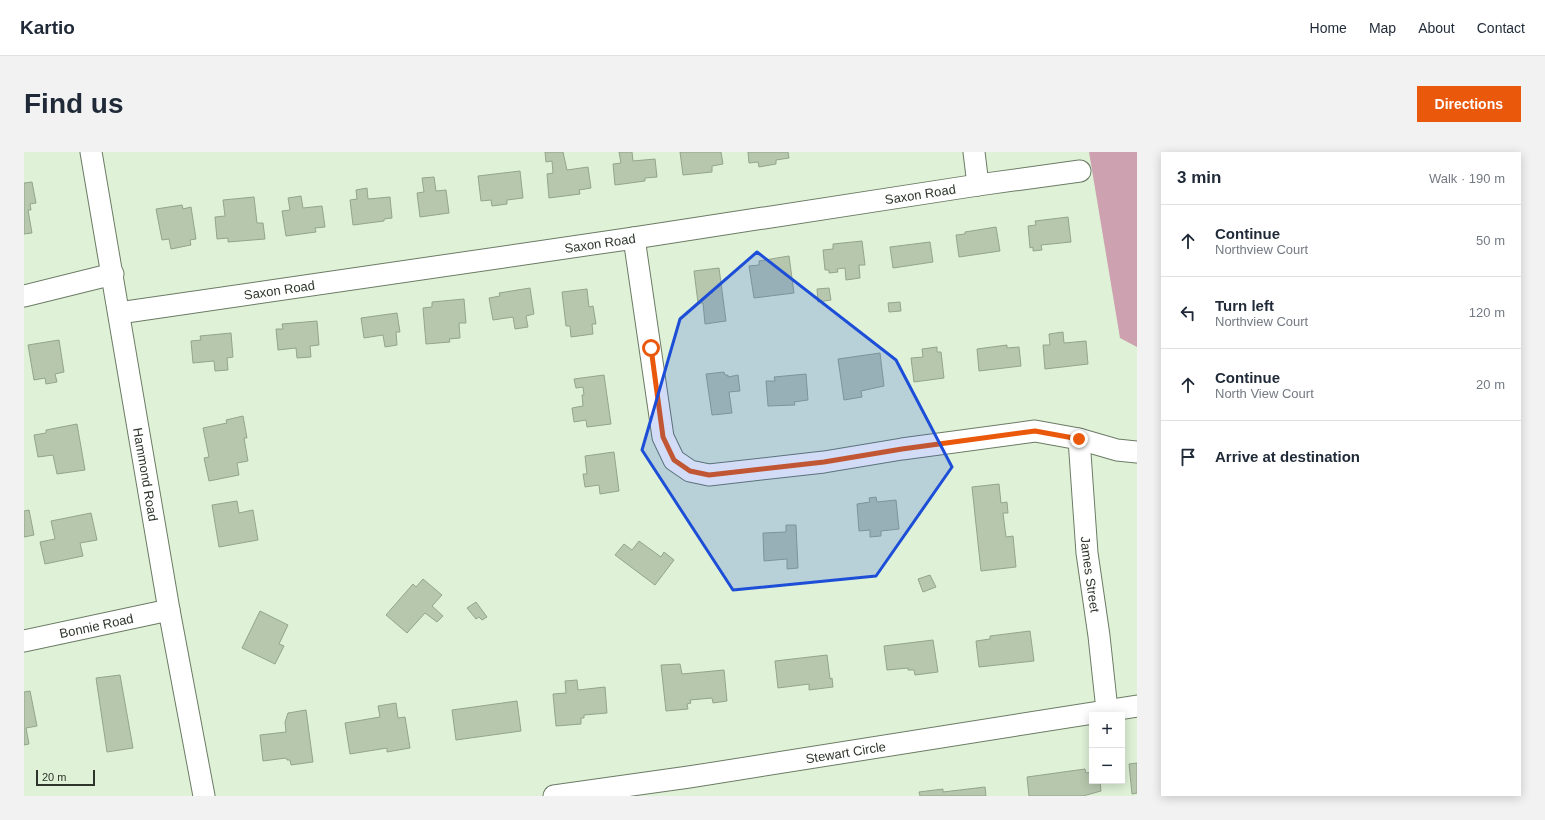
<!DOCTYPE html>
<meta charset="utf-8">
<style>
body{margin:0;font-family:Arial,sans-serif;background:#f2f2f3;color:#1f2937}
.controls{position:absolute;right:12px;bottom:12px;display:grid;overflow:hidden;border-radius:0px;box-shadow:0 2px 10px #0003}
.controls button{width:36px;height:36px;display:grid;place-items:center;padding:0;border:0;border-bottom:1px solid #e0e1e3;background:#fff;color:#1f2937;font:20px sans-serif}
.scale{position:absolute;left:12px;bottom:10px;width:59px;box-sizing:border-box;padding-left:4px;border:2px solid #2e352b;border-top:0;font-size:11px;line-height:14px;white-space:nowrap;color:#2e352b;-webkit-text-stroke:3px #dff1d7;paint-order:stroke}
.stop{position:absolute;width:12px;height:12px;margin:-9px;border:3px solid #ea580c;border-radius:50%;background:#fff}
.stop.end{background:#ea580c;border-color:#fff;box-shadow:0 1px 4px #0008}
.list{margin:0;padding:0;list-style:none}
h2{display:flex;justify-content:space-between;align-items:center;height:52px;margin:0;padding:0 16px;font-size:17px}
h2 small{font-size:13px;font-weight:400;color:#747a83}
.list li{display:grid;grid-template-columns:26px 1fr auto;gap:12px;align-items:center;box-sizing:border-box;height:72px;padding:0 16px;border-top:1px solid #e0e1e3}
.list b{display:block;font-size:15px;white-space:nowrap}
.list p{margin:0;font-size:13px;white-space:nowrap;color:#747a83}
.list em{font-size:13px;font-style:normal;color:#747a83}
.icon{flex:none;width:22px;height:22px;fill:none;stroke:currentColor;stroke-width:2;stroke-linecap:round;stroke-linejoin:round}
.map{position:relative;flex:none;width:1113px;height:644px;overflow:hidden;border-radius:0px}
header{display:flex;align-items:center;gap:24px;box-sizing:border-box;height:56px;padding:0 20px;background:#fff;border-bottom:1px solid #e0e1e3}
header strong{font-size:19px}
nav{display:flex;gap:22px;margin-inline-start:auto;font-size:14px}
.intro{display:flex;align-items:center;justify-content:space-between;box-sizing:border-box;height:96px;padding:0 24px}
h1{margin:0;font-size:28px}
.button{padding:10px 18px;border-radius:0px;background:#ea580c;color:#fff;font-size:14px;font-weight:700}
main{display:flex;gap:24px;padding:0 24px}
aside{flex:1;background:#fff;border-radius:0px;box-shadow:0 2px 10px #0003}
.map>svg:first-child{display:block}
</style>
<header>
<strong>Kartio</strong>
<nav><a>Home</a><a>Map</a><a>About</a><a>Contact</a></nav>
</header>
<div class="intro"><h1>Find us</h1><a class="button">Directions</a></div>
<main>
<div class="map">
<svg width="1113" height="644" viewBox="0 0 1113 644">
<rect width="100%" height="100%" fill="#dff1d7"/>
<path fill="#cda1af" d="M1065 0H1113V195L1096 186Z"/>
<path fill="#b6c7ae" stroke="#94a58d" d="M521 0H539L543 18 564 15 567 36 555 38 556 42 525 46 523 22 529 21 528 9 522 10Z
M595 0H608L609 9 631 7 633 25 621 26V29L591 33 589 12 597 11Z
M656 0H697L699 12 688 14V20L659 23Z
M724 0H764L765 6 752 8V12L735 15 734 10 725 11Z
M496 19 499 46 483 48V52L468 54 467 48 457 49 454 24Z
M410 25 412 39 422 38 425 61 396 65 393 41 400 40 398 26Z
M8 30 12 51 6 52 7 58H4L8 81 0 82V31Z
M343 36 344 47 366 45 368 66 360 67V69L329 73 326 48 333 47 332 38Z
M277 44 279 56 298 54 301 75 291 76 292 80 262 84 258 59 266 58 264 46Z
M230 45 233 71H239L241 87 204 90V86L193 87 191 65 201 64 199 48Z
M158 53 159 57 167 55 172 87 166 88 167 93 147 97 145 87 138 88 132 57Z
M1044 65 1047 90 1017 93 1018 98 1009 99V95L1006 96 1004 74 1012 73 1011 69Z
M972 75 976 99 935 105 932 83 941 82V80Z
M838 89 841 113H835L836 126 822 128 821 116 813 117 814 120 805 121V118H801L799 98 809 97V92Z
M906 90 909 110 869 116 866 95Z
M765 104 770 141 730 146 725 114 735 113V109Z
M695 116 702 169 681 172 679 151H674L670 119Z
M506 136 510 162 502 164 504 175 491 177 489 165 469 168 465 146 476 144 475 141Z
M805 136 807 148 794 150 793 137Z
M563 137 565 155 569 154 572 172H568L569 182 547 185 546 174H542L538 140Z
M440 147 442 171H435L436 186 425 187 426 190 402 192 399 156 408 155V150Z
M876 150 877 159 865 160 864 151Z
M373 161 376 180H372L373 193 361 195 359 183 340 186 337 166Z
M293 169 295 193 286 194 287 205 273 206 272 196 254 198 252 177H259L258 172Z
M1039 180 1040 191 1062 189 1064 212 1021 217 1019 193H1026L1025 182Z
M207 181 209 205 203 206 204 218 191 219 190 209 169 211 167 189 177 188 176 184Z
M35 188 40 220 31 222 33 230 22 232 21 226 10 228 4 193Z
M983 193V196L995 195 997 214 955 219 953 197Z
M913 195V200H917L920 226 890 230 887 206 899 205 898 197Z
M856 201 860 234 837 239 838 245 820 248 814 207Z
M700 220 701 223H704V225L714 223 716 239 705 240 708 261 688 263 682 222Z
M782 222 784 248 770 250 771 253 744 254 742 229H751L750 225Z
M580 223 587 272 563 275 562 268 550 270 548 256 559 254 558 243H560L559 235 552 236 550 227Z
M219 264 223 286H220L224 309 213 311 215 323 185 329 180 306 185 305 179 276 203 271 202 268Z
M53 272 61 318 33 322 29 303 14 305 10 283 22 281V278Z
M590 300 595 339 576 342 575 333 561 335 559 322H563L561 304Z
M975 332 977 351 983 350 984 361H979L982 385 989 384 992 415 957 419 948 335Z
M852 345 853 350 872 348 875 377 857 379V384L846 385V378L835 379 833 352 846 350 845 346Z
M213 349 215 361 229 358 234 388 195 395 188 353Z
M5 358 10 383 0 385V359Z
M67 361 73 388 56 391 59 404 21 412 16 390 31 387 27 369Z
M762 373H772L774 416 763 417V407L740 409 739 381 762 380Z
M615 389 637 405 640 400 650 408 631 433 591 403 600 392 608 398Z
M906 423 912 435 899 440 894 427Z
M399 427 418 443 408 454 419 464 413 470 401 461 383 481 362 463 389 432 392 435Z
M452 450 463 465 458 468 455 465 452 467 443 456Z
M236 459 264 473 255 492 260 494 251 512 218 496Z
M1006 479 1010 509 955 515 952 489 966 487V484Z
M909 488 914 520 891 523 890 518H884V516L863 518 860 494Z
M803 503 806 527 808 526 809 535 785 538V532L754 536 751 509Z
M656 512 658 522 700 518 703 549 689 551 688 546 666 548 667 551 663 552 664 557 642 559 637 513Z
M96 523 109 596 83 600 72 526Z
M553 528 554 538 581 535 583 561 560 563V566H557V572L532 574 529 542 542 541 541 529Z
M6 539 13 574 2 576 5 592 0 593V540Z
M493 549 497 579 432 588 428 558Z
M372 551 374 566 381 565 386 596 363 600V596L326 602 321 571 356 565 354 554Z
M282 558 289 610 267 613 266 608H263L262 606 239 609 236 583 262 580 261 570 264 561Z
M1113 611V641L1108 642 1105 612Z
M1061 617 1062 621 1068 620V629H1076L1077 639 1059 644H1005L1003 625Z
M961 635 962 644H896L895 640 919 637V640Z"/>
<g fill="none" stroke-linecap="round" stroke-linejoin="round">
<g stroke="#6b7b65" stroke-width="23">
<g id="minor">
<path id="s1" d="M67 0 145 458 180 644"/>
<path d="M950 0 954 33"/>
<path d="M610 86 639 285 650 308 666 319 685 323 800 310 878 297 1011 279 1055 287 1093 298 1113 300"/>
<path d="M0 144 89 122"/>
<path id="s2" d="M95 161 610 86 954 33 1056 19"/>
<path id="s3" d="M1055 287 1063 401 1075 484 1083 558"/>
<path id="s4" d="M0 489 145 458"/>
<path id="s5" d="M530 644 665 625 1113 554"/>
</g>
</g>
<use href="#minor" stroke="#fff" stroke-width="21"/>
</g>
<g fill="none" stroke-linecap="round" stroke-linejoin="round">
<path stroke="#ea580c" stroke-width="5" d="M627 196 639 285 650 308 666 319 685 323 800 310 878 297 1011 279 1055 287"/>
</g>
<path fill="#1d4ed8" fill-opacity="0.2" stroke="#1d4ed8" stroke-width="3" stroke-linejoin="round" d="M733 100 872 208 928 315 852 424 709 438 618 298 656 167Z"/>
<g text-anchor="middle" stroke-width="3" stroke-linejoin="round" paint-order="stroke">
<g font-size="13" fill="#2e352b" stroke="#dff1d7">
<text dy="5" stroke="none"><textPath href="#s2" startOffset="810">Saxon Road</textPath></text>
<text dy="5" stroke="none"><textPath href="#s2" startOffset="486">Saxon Road</textPath></text>
<text dy="5" stroke="none"><textPath href="#s2" startOffset="162">Saxon Road</textPath></text>
<text dy="5" stroke="none"><textPath href="#s1" startOffset="327">Hammond Road</textPath></text>
<text dy="5" stroke="none"><textPath href="#s3" startOffset="136">James Street</textPath></text>
<text dy="5" stroke="none"><textPath href="#s4" startOffset="74">Bonnie Road</textPath></text>
<text dy="5" stroke="none"><textPath href="#s5" startOffset="295">Stewart Circle</textPath></text>
</g>
</g>
</svg>
<div class="controls">
<button>+</button>
<button>−</button>
</div>
<div class="scale">20 m</div>
<div class="stop" style="left:627px;top:196px"></div>
<div class="stop end" style="left:1055px;top:287px"></div>
</div>
<aside>
<h2>3 min<small>Walk · 190 m</small></h2>
<ul class="list">
<li><svg class="icon" aria-label="ahead" viewBox="0 0 24 24"><path d="M12 20V5M6 11l6-6 6 6"/></svg><div><b>Continue</b><p>Northview Court</p></div><em>50 m</em></li>
<li><svg class="icon" aria-label="left" viewBox="0 0 24 24"><path d="M17 20v-9H6M10 6l-5 5 5 5"/></svg><div><b>Turn left</b><p>Northview Court</p></div><em>120 m</em></li>
<li><svg class="icon" aria-label="ahead" viewBox="0 0 24 24"><path d="M12 20V5M6 11l6-6 6 6"/></svg><div><b>Continue</b><p>North View Court</p></div><em>20 m</em></li>
<li><svg class="icon" aria-label="arrive" viewBox="0 0 24 24"><path d="M6 21V4h12l-3 4 3 4H6"/></svg><div><b>Arrive at destination</b></div></li>
</ul>
</aside>
</main>
